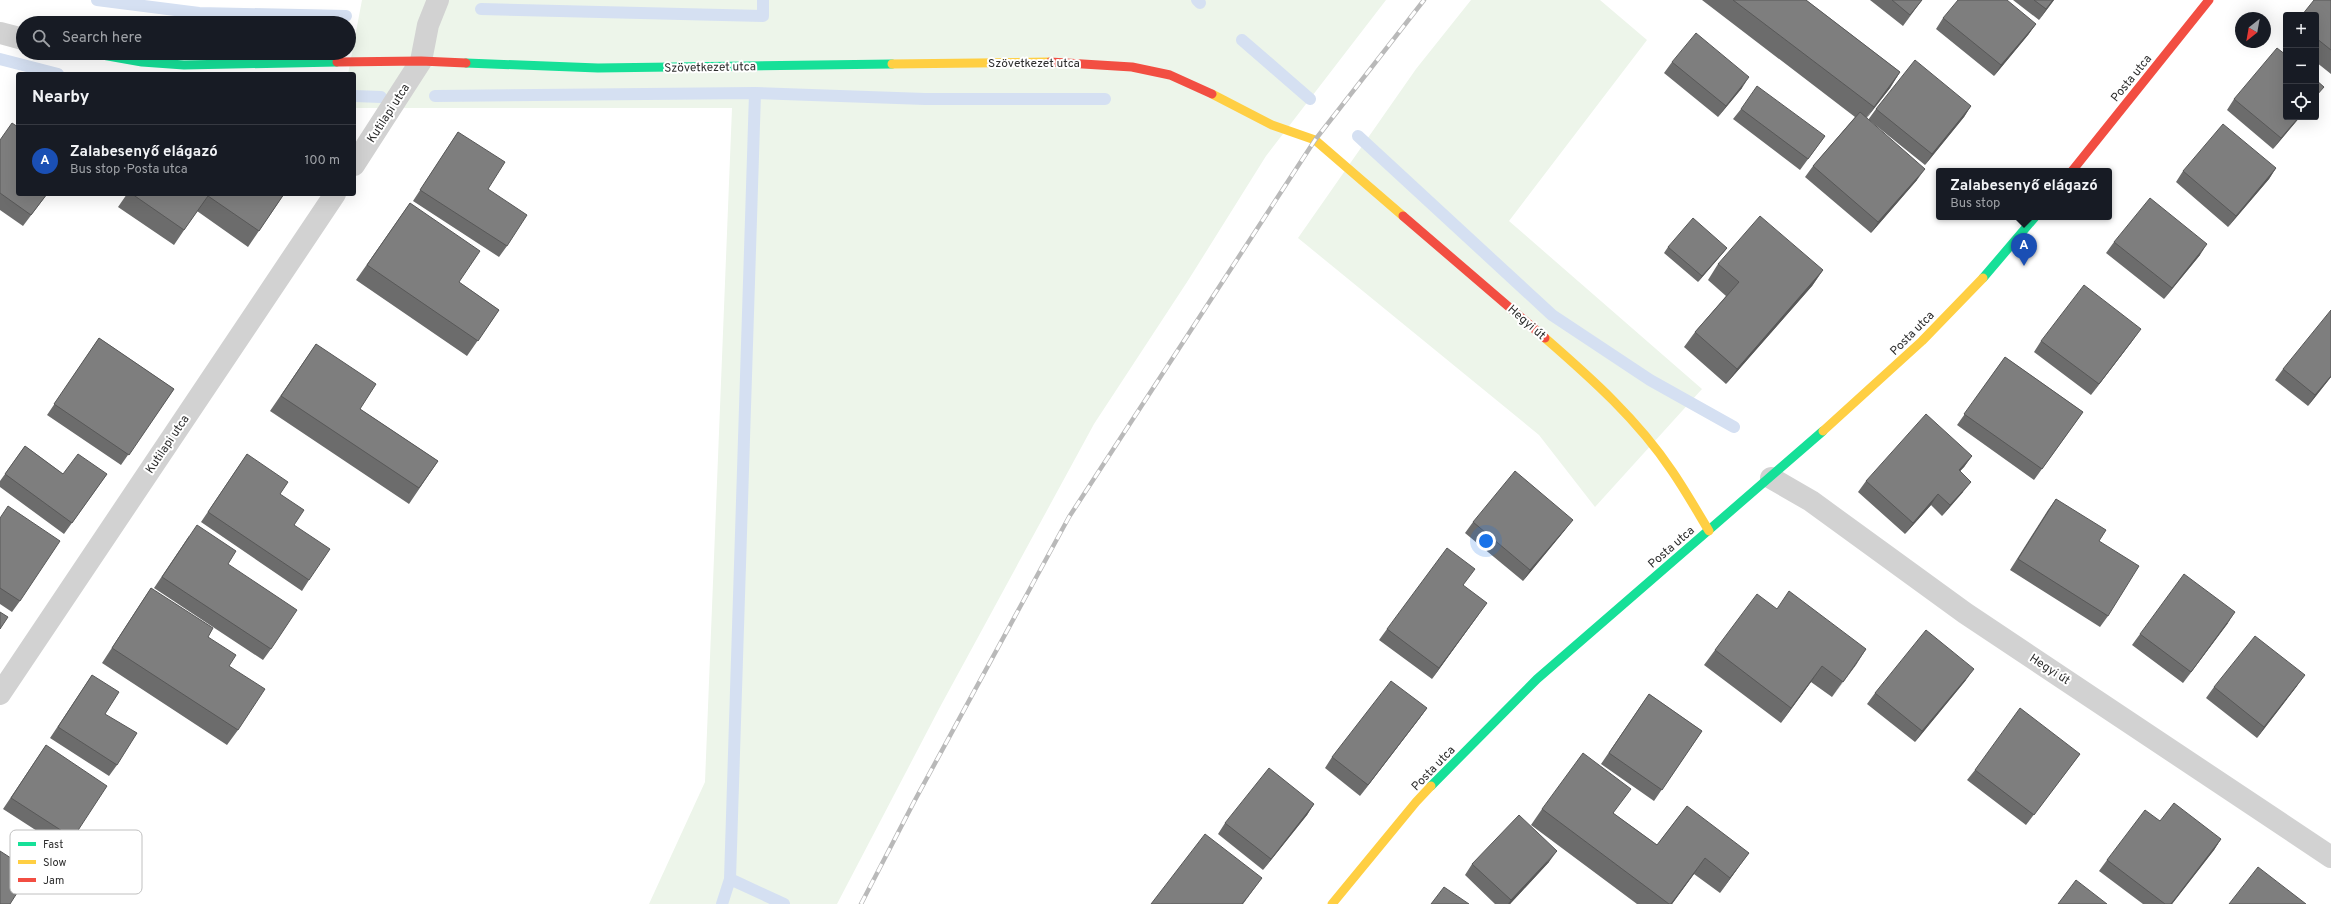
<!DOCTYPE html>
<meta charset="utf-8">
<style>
body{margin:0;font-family:Overpass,sans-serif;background:#20242c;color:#f1f3f6}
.controls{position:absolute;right:12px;top:12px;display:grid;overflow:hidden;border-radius:4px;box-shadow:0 4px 16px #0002}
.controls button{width:36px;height:36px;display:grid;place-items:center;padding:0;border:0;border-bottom:1px solid #363941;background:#171b24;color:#f1f3f6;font:20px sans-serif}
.compass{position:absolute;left:2235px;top:12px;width:36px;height:36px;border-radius:50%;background:#171b24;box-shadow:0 4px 16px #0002;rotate:211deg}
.you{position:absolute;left:1486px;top:541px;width:14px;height:14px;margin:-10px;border:3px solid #fff;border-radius:50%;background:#1a73e8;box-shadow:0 0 0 6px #1a73e833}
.badge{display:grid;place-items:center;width:26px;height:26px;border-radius:50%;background:#db2777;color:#fff;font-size:13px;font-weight:700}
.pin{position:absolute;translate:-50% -33px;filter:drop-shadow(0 1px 2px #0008)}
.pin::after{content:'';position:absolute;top:21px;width:14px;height:12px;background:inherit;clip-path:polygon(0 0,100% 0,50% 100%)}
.popup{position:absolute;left:1936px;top:168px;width:176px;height:52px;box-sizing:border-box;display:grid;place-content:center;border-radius:4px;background:#171b24;filter:drop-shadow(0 1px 3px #0005);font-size:13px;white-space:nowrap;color:#9ea1a6}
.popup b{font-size:15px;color:#f1f3f6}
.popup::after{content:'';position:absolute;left:50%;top:100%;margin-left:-8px;border:8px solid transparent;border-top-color:#171b24}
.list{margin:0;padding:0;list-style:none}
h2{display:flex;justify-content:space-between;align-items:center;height:52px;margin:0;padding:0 16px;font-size:17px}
h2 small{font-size:13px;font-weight:400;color:#9ea1a6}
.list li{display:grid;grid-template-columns:26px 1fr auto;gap:12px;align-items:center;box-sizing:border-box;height:72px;padding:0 16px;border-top:1px solid #363941}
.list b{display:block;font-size:15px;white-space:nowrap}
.list p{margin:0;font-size:13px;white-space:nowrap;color:#9ea1a6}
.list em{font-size:13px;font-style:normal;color:#9ea1a6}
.icon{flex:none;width:22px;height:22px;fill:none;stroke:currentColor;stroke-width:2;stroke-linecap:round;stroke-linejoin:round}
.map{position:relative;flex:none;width:2331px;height:904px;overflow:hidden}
.search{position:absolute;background:#171b24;box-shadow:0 4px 16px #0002;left:16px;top:16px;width:340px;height:44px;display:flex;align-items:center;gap:10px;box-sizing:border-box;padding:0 14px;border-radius:22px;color:#9ea1a6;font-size:15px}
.panel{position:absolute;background:#171b24;box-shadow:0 4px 16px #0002;left:16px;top:72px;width:340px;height:124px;border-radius:4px}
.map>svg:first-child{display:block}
</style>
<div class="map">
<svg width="2331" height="904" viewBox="0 0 2331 904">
<rect width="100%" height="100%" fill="#fff"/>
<path fill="#edf5ea" d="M362 0H1386L1266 156 1189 279 1094 424 940 707 837 904H649L705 782 732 108H354V74H348Z
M1471 0H1600L1647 40 1509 221 1702 389 1595 507 1539 435 1298 238 1416 69Z"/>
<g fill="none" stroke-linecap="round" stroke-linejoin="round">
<path stroke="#d5e0f2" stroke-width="12" d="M97 0 199 13 346 16
M1197 0 1200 3
M481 9 763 16V0
M1242 40 1310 99
M0 59 58 74
M354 96 381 97
M435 96 755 93 925 99H1105
M1358 136 1552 315 1650 380 1734 427
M730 879 784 904
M722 904 730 879 755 93"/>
<path stroke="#d2d2d2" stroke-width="22" d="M0 33 23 39
M354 165 421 61 428 25 438 0
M1771 478 1811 501 1965 613 2331 857
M0 694 335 194"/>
<path stroke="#16e098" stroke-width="9" d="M91 53 142 62 184 65 337 62
M466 63 598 68 892 64
M1983 278 2035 217
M1431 786 1537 679 1823 431"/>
<path stroke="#ffcf43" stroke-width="9" d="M892 64 1050 62
M1212 94 1272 125 1315 140 1403 216
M1545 338C1591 378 1638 420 1672 471 1685 490 1697 511 1709 531
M1823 431 1922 341 1983 278
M1332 904 1416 802 1431 786"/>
<path stroke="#f24e42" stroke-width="9" d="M337 62 421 61 466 63
M1050 62 1132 67 1170 75 1212 94
M2072 171 2209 0
M1403 216 1545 338"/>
<g stroke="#b9b9b9" stroke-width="4.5">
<path id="rail" d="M861 904 915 800 1069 517 1315 140 1424 0"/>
</g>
<use href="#rail" stroke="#fff" stroke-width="3" stroke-dasharray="9" stroke-linecap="butt"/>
</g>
<path fill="#6c6c6c" d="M1702 0H1806L1900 72 1890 88 1866 118 1868 120 1876 109 1971 106 1964 117 1925 165 1869 120 1917 180 1871 233 1805 177 1813 166 1855 117Z
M1870 0H1922L1903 26Z
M2013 0H2054L2039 20Z
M2331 0V74L2316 62V15Z
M1943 18 2036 24 2028 35 1994 76 1936 29Z
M1672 62 1742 88 1718 117 1664 73Z
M2234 99 2286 117H2300L2273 149 2227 110Z
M1741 109 1825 136 1800 170 1733 119Z
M458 132 488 189 507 246 499 257 413 201Z
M0 140 47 194 23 226 0 210Z
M2276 168 2269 179 2228 227 2176 182 2183 171Z
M127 194H284L248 247 197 211 174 245 118 207Z
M410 203 459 282 499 310 467 356 356 280Z
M2114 242 2200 255 2164 299 2106 253Z
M1668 247 1727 248 1723 253 1698 282 1664 253Z
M1718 264 1823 270 1812 286 1726 384 1684 347 1695 332 1726 296 1708 280Z
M99 338 174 389 121 465 47 415Z
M2133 340 2091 395 2034 352 2041 341Z
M316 344 360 409 438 461 409 504 270 411Z
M2005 357 2083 412 2034 480 1957 425Z
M2283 369 2331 377 2308 406 2275 380Z
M25 446 63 474H107L64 534 0 487V481Z
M247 454 280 494 294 525 309 580 302 591 201 522Z
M1972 456 1964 467 1960 471 1963 492 1942 516 1931 505 1905 534 1858 492 1866 481Z
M2056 499 2099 541 2108 616 2100 627 2010 570 2048 510Z
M0 518 20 601 12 612 0 604Z
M1473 522 1565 530 1523 581 1465 533Z
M189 536 271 649 263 660 154 588Z
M151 588 208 637 238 730 227 745 102 663 141 603Z
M1777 609 1866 649 1832 697 1811 682 1781 723 1704 665 1715 650Z
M1479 614 1432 679 1379 640 1387 629Z
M2228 623 2183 683 2132 645 2140 634Z
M92 675 105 714 117 765 109 776 50 738Z
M1966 680 1915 742 1867 704 1875 693Z
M2297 686 2257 738 2206 698 2214 687Z
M1649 694 1702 731 1654 801 1601 764Z
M1427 708 1419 719 1360 796 1325 768 1332 757Z
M46 745 73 838 65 849 3 809Z
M2080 754 2026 825 1967 780 1975 770Z
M1314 804 1307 815 1263 870 1218 834 1225 823Z
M1687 806 1738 868 1720 893 1694 874 1672 904H1637L1531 825 1542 809 1613 813 1657 845Z
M2160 821 2221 839 2214 850 2172 904H2143L2099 871 2107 860Z
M1549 862 1510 904H1495L1465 875 1472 864Z"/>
<path fill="#585858" d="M2053 0H2054L2039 20 2046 9Z
M2036 24 2028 35 1994 76 2001 65Z
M1900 72 1890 88 1863 123 1874 107Z
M1749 77 1742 88 1718 117 1726 106Z
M1971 106 1964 117 1925 165 1932 154Z
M2299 117H2300L2273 149 2281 138Z
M2276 168 2269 179 2228 227 2236 216Z
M1925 169 1917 180 1871 233 1878 222Z
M2207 244 2200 255 2164 299 2172 288Z
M1727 248 1723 253 1698 282 1702 276Z
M1823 270 1812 286 1726 384 1737 369Z
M2141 329 2133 340 2091 395 2099 384Z
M2331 376V377L2308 406 2315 395Z
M1972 456 1964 467 1951 481 1959 470Z
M1971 482 1963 492 1942 516 1950 505Z
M1938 494 1931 505 1905 534 1913 523Z
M1573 520 1565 530 1523 581 1530 570Z
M1487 603 1479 614 1432 679 1439 668Z
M2235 612 2228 623 2183 683 2191 672Z
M1866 649 1856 665 1832 697 1843 682Z
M1822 666 1811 682 1781 723 1791 708Z
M1974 669 1966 680 1915 742 1922 731Z
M2305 675 2297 686 2257 738 2264 727Z
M1427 708 1419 719 1360 796 1368 785Z
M1314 804 1307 815 1263 870 1271 859Z
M2221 839 2214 850 2172 904H2171Z
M1557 851 1549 862 1510 904H1508L1511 900Z
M1749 853 1738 868 1720 893 1730 878Z
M1705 858 1694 874 1672 904H1671Z
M1262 878 1243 904H1242Z"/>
<path fill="#7e7e7e" stroke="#585858" d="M1733 0H1806L1900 72 1874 107Z
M1892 0H1922L1910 15Z
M1958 0H2007L2036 24 2001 65 1943 18Z
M2034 0H2053L2046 9Z
M2314 0H2331V50L2316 38V15H2302Z
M1696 33 1749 77 1726 106 1672 62Z
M2277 48 2286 55V117H2299L2281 138 2234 99Z
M1915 60 1971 106 1932 154 1876 109Z
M2316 80 2324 87 2316 96Z
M1757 86 1825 136 1808 159 1741 109Z
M1860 112 1925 169 1878 222 1813 166Z
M12 123 18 127V194H47L31 215 0 193V140Z
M2223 124 2276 168 2236 216 2183 171Z
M458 132 505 162 488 189 527 215 507 246 420 190Z
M132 194H284L259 231 208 196 184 230Z
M2150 198 2207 244 2172 288 2114 242Z
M410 203 480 251 459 282 499 310 478 341 367 265Z
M1760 216 1823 270 1737 369 1695 332 1739 282 1718 264Z
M1693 218 1727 248 1702 276 1668 247Z
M2084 285 2141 329 2099 384 2041 341Z
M2331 310V376L2315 395 2283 369Z
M99 338 174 389 129 455 54 404Z
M316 344 376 384 360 409 438 461 419 488 281 396Z
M2005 357 2083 412 2042 469 1964 414Z
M1926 414 1972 456 1959 470 1971 482 1950 505 1938 494 1913 523 1866 481Z
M25 446 63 474 78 454 107 474 72 523 5 474Z
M247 454 288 482 280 494 304 510 294 525 330 549 309 580 208 512Z
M1515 471 1573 520 1530 570 1473 522Z
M2056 499 2106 530 2099 541 2139 566 2108 616 2018 559Z
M8 506 60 541 20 601 0 588V518Z
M197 525 236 551 228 564 297 610 271 649 162 577Z
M1447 548 1475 569 1463 585 1487 603 1439 668 1387 629Z
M2184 574 2235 612 2191 672 2140 634Z
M151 588 213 628 208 637 236 655 229 666 265 689 238 730 112 648Z
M1789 591 1866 649 1843 682 1822 666 1791 708 1715 650 1757 594 1777 609Z
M0 612 8 617 0 629Z
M1926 630 1974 669 1922 731 1875 693Z
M2255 636 2305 675 2264 727 2214 687Z
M92 675 119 692 105 714 137 733 117 765 58 727Z
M1391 681 1427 708 1368 785 1332 757Z
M1649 694 1702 731 1662 790 1609 753Z
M2020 708 2080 754 2034 815 1975 770Z
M46 745 107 786 73 838 11 798Z
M1583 753 1631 789 1613 813 1657 845 1687 806 1749 853 1730 878 1705 858 1671 904H1669L1542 809Z
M1269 768 1314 804 1271 859 1225 823Z
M2174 803 2221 839 2171 904H2165L2107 860 2145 810 2160 821Z
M1519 815 1557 851 1511 900 1472 864Z
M1205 834 1262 878 1242 904H1151Z
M0 851 31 871 10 904H0Z
M2258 867 2306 904H2229Z
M2076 880 2107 904H2058Z
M1444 887 1469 904H1431Z"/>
<g text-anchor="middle" stroke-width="4" stroke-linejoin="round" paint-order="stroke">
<g font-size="12" fill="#2d2d2d" stroke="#fff">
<text x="1034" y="67">Szövetkezet utca</text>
<text transform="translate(710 67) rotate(-1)" y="4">Szövetkezet utca</text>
<text transform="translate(2131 78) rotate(-51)" y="4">Posta utca</text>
<text transform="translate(388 113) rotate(-57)" y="4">Kutilapi utca</text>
<text transform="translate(1527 322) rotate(41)" y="4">Hegyi út</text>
<text transform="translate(1912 333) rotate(-45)" y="4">Posta utca</text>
<text transform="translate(167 444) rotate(-56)" y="4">Kutilapi utca</text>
<text transform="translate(1671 547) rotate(-41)" y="4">Posta utca</text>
<text transform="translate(2050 669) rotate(33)" y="4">Hegyi út</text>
<text transform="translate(1433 768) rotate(-46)" y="4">Posta utca</text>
</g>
</g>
<rect x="10" y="830" width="132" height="64" rx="6" fill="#fff" stroke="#c0c0c0" stroke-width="1"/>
<rect x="18" y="842" width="18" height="4" fill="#16e098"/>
<rect x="18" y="860" width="18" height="4" fill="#ffcf43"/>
<rect x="18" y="878" width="18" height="4" fill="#f24e42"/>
<g font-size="11" fill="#2d2d2d">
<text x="43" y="848">Fast</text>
<text x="43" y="866">Slow</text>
<text x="43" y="884">Jam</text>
</g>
</svg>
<div class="controls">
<button>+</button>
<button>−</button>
<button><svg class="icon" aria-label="locate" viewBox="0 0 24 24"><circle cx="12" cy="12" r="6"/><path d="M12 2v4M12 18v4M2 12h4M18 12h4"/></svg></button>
</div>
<svg class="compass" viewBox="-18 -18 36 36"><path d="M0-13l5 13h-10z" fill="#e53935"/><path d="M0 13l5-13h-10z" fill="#9ea1a6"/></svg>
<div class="you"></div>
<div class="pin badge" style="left:2024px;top:266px;background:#1a4fb4">A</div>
<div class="popup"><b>Zalabesenyő elágazó</b>Bus stop</div>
<div class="search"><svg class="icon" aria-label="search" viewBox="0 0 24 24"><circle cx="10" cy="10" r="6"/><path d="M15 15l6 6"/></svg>Search here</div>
<section class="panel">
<h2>Nearby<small></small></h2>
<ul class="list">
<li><span class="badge" style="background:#1a4fb4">A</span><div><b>Zalabesenyő elágazó</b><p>Bus stop · Posta utca</p></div><em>100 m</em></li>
</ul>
</section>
</div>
